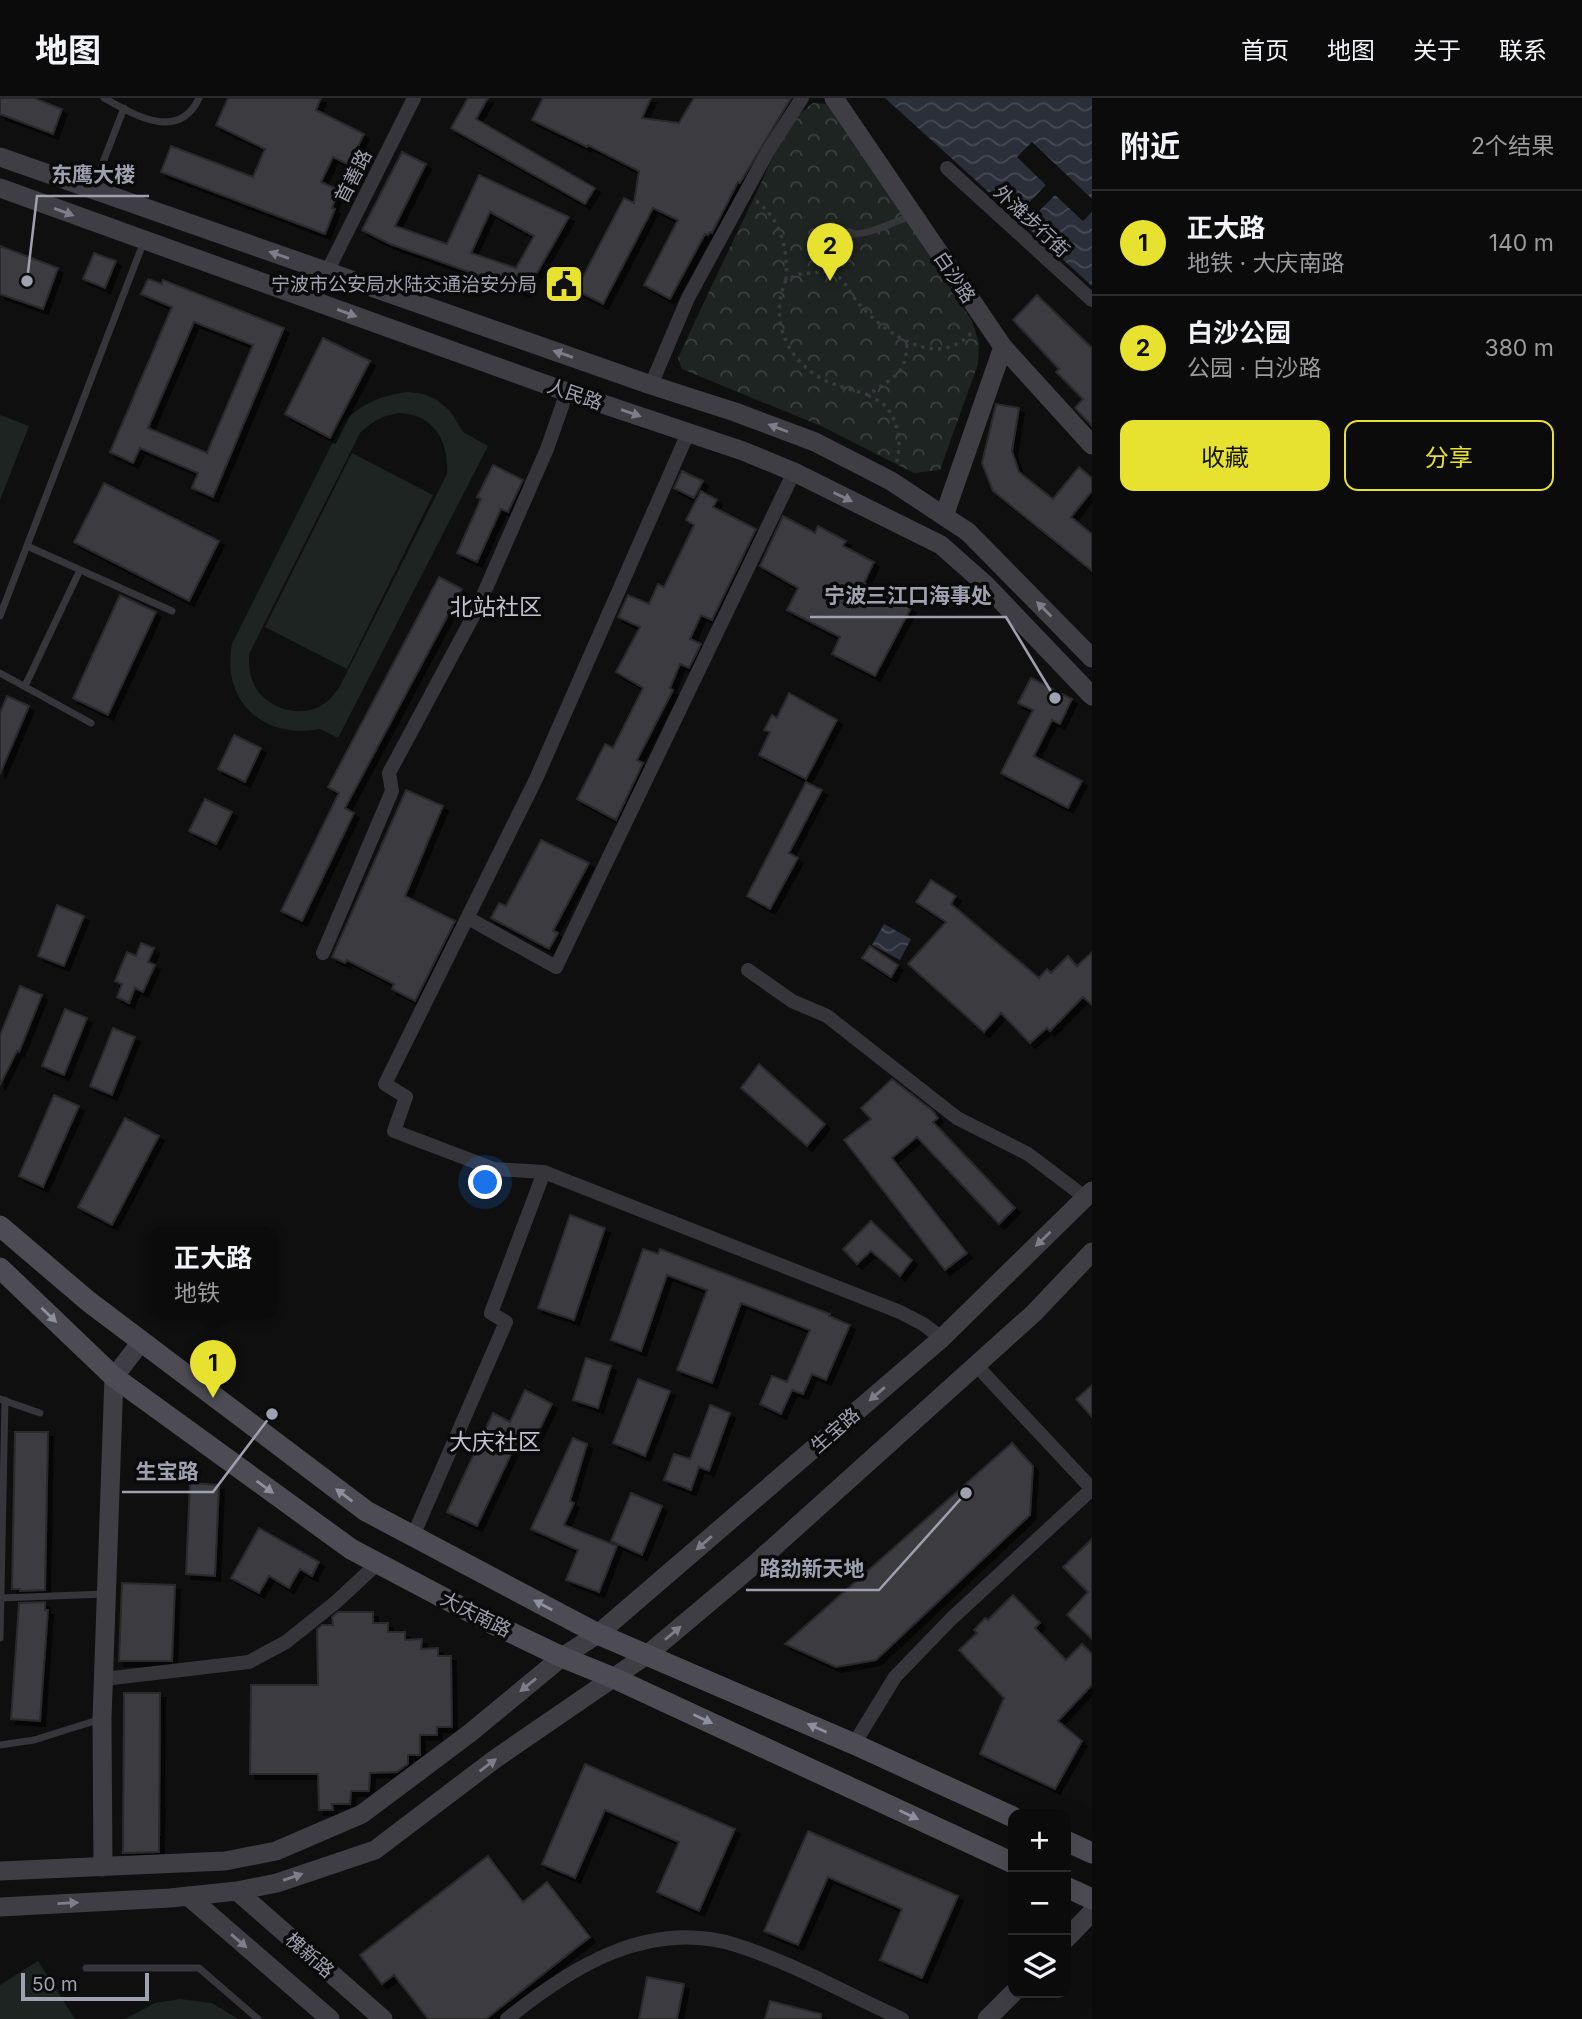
<!DOCTYPE html>
<html lang="zh">
<meta charset="utf-8">
<style>
body{margin:0;font-family:Inter,"Noto Sans SC",sans-serif;background:#19191a;color:#f1f3f6}
.controls{position:absolute;right:21px;bottom:21px;display:grid;overflow:hidden;border-radius:14px;box-shadow:0 7px 28px #0002}
.controls button{width:63px;height:63px;display:grid;place-items:center;padding:0;border:0;border-bottom:2px solid #2b2b2d;background:#0b0b0c;color:#f1f3f6;font:35px sans-serif}
.scale{position:absolute;left:21px;bottom:18px;width:128px;box-sizing:border-box;padding-left:7px;border:4px solid #a0a1b0;border-top:0;font-size:19px;line-height:24px;white-space:nowrap;color:#a0a1b0;-webkit-text-stroke:5px #0a0a0b;paint-order:stroke}
.you{position:absolute;left:486px;top:1085px;width:24px;height:24px;margin:-18px;border:5px solid #fff;border-radius:50%;background:#1a73e8;box-shadow:0 0 0 10px #1a73e833}
.badge{display:grid;place-items:center;width:46px;height:46px;border-radius:50%;background:#e7e12f;color:#111;font-size:23px;font-weight:700}
.pin{position:absolute;translate:-50% -58px;filter:drop-shadow(0 2px 4px #0008)}
.pin::after{content:'';position:absolute;top:37px;width:24px;height:21px;background:inherit;clip-path:polygon(0 0,100% 0,50% 100%)}
.popup{position:absolute;left:148px;top:1129px;width:130px;height:91px;box-sizing:border-box;display:grid;place-content:center;border-radius:14px;background:#0b0b0c;filter:drop-shadow(0 2px 5px #0005);font-size:23px;white-space:nowrap;color:#9a9b9d}
.popup b{font-size:26px;color:#f1f3f6}
.popup::after{content:'';position:absolute;left:50%;top:100%;margin-left:-14px;border:14px solid transparent;border-top-color:#0b0b0c}
.list{margin:0;padding:0;list-style:none}
h2{display:flex;justify-content:space-between;align-items:center;height:91px;margin:0;padding:0 28px;font-size:30px}
h2 small{font-size:23px;font-weight:400;color:#9a9b9d}
.list li{display:grid;grid-template-columns:46px 1fr auto;gap:21px;align-items:center;box-sizing:border-box;height:105px;padding:0 28px;border-top:2px solid #2b2b2d}
.list b{display:block;font-size:26px;white-space:nowrap}
.list p{margin:0;font-size:23px;white-space:nowrap;color:#9a9b9d}
.list em{font-size:23px;font-style:normal;color:#9a9b9d}
.actions{display:flex;gap:14px;padding:21px 28px}
.actions a{flex:1;padding:16px 0;border:2px solid #e7e12f;border-radius:14px;text-align:center;font-size:24px;color:#e7e12f}
.actions .main{background:#e7e12f;color:#111}
.icon{flex:none;width:38px;height:38px;fill:none;stroke:currentColor;stroke-width:2;stroke-linecap:round;stroke-linejoin:round}
.map{position:relative;flex:none;width:1092px;height:1921px;overflow:hidden}
header{display:flex;align-items:center;gap:42px;box-sizing:border-box;height:98px;padding:0 35px;background:#0b0b0c;border-bottom:2px solid #2b2b2d}
header strong{font-size:33px}
nav{display:flex;gap:38px;margin-inline-start:auto;font-size:24px}
main{display:flex}
aside{flex:1;background:#0b0b0c}
.map>svg:first-child{display:block}
</style>
<header>
<strong>地图</strong>
<nav><a>首页</a><a>地图</a><a>关于</a><a>联系</a></nav>
</header>
<main>
<div class="map">
<svg width="1092" height="1921" viewBox="0 0 1092 1921">
<defs>
<pattern id="park-crowns" width="20" height="18" patternUnits="userSpaceOnUse" patternTransform="scale(1.75)"><rect width="20" height="18" fill="#1e2421"/><path d="M2 6a3 3 0 1 1 6 0M12 15a3 3 0 1 1 6 0" fill="none" stroke="#3b413f"/></pattern>
<pattern id="water-waves" width="16" height="10" patternUnits="userSpaceOnUse" patternTransform="scale(1.75)"><rect width="16" height="10" fill="#2b2f3a"/><path d="M0 5q4-4 8 0t8 0" fill="none" stroke="#464a54"/></pattern>
<filter id="shadow"><feDropShadow dx="5" dy="5" stdDeviation="0" flood-color="#0009"/></filter>
</defs>
<rect width="100%" height="100%" fill="#0f0f10"/>
<path fill="url(#park-crowns)" d="M813 5 830 6 972 223 979 245 978 266 940 372 914 375 821 328 682 271 678 260C703 206 728 153 754 100 770 68 783 26 813 5Z"/>
<path fill="#1e2421" fill-rule="evenodd" d="M409 294 424 296 437 302 450 313 463 334 488 348 338 640 320 631C264 642 221 604 232 546L343 324C363 305 382 297 409 294ZM400 315C435 317 449 344 447 376L339 590C334 596 330 602 324 606 300 622 263 610 253 584 249 575 249 565 249 556L360 335C373 323 383 317 400 315Z
M0 317 29 328 0 402Z
M352 355 433 397 347 571 265 529Z
M38 1863 75 1921H0V1887Z
M180 1901 212 1905 238 1921H125L155 1905Z"/>
<path fill="url(#water-waves)" d="M885 0H1092V188Z
M884 826 911 841 900 862 872 847Z"/>
<path fill="#0f0f10" d="M1032 44 1092 101V114L1083 123 1055 97 1023 129 1014 120 1046 87 1017 59Z"/>
<path fill="#3b3b40" stroke="#2a292c" stroke-width="2" fill-rule="evenodd" filter="url(#shadow)" d="M0 0H34L62 11 53 36 0 16Z
M228 0H321L316 12 364 36 349 67 333 59 321 84 339 92 332 110 335 111 325 136 161 74 171 48 253 79 265 51 216 27Z
M468 0H488L476 21 595 90 585 106 451 30Z
M543 0H651L642 20 679 25 694 0H791L740 85 738 84 712 135 710 134 708 137 705 136 670 201 644 187 678 122 653 110 603 206 576 192 624 100 634 105 639 73 588 47 587 49 532 22Z
M402 54 426 66 395 128 447 146 479 77 569 119 526 194 390 146 362 132ZM490 114 534 138 516 170 471 155Z
M0 148 58 170 43 211 0 196Z
M94 155 116 163 105 190 83 181Z
M148 181 162 186 163 182 284 230 213 399 192 390 198 375 140 350 133 365 110 354 172 209 141 196ZM194 224 253 247 207 355 148 330Z
M1037 197 1092 250V328L1075 310 1083 301 1056 274 1059 271 1013 222Z
M323 240 370 263 330 340 285 316Z
M996 306 1019 310 1012 353 1019 374 1053 401 1079 369 1092 380V393L1071 419 1092 436V473L993 393 982 365Z
M493 367 523 382 508 414 501 411 477 464 457 455 481 401 477 399Z
M682 373 703 383 694 400 674 390Z
M104 385 219 443 189 503 74 444Z
M701 393 717 402 713 409 756 431 712 522 701 517 690 541 701 546 689 570 680 566 670 590 673 592 637 662 643 665 616 722 577 701 605 646 613 650 643 590 616 574 640 529 618 519 628 497 649 506 658 486 664 489 694 427 686 422Z
M783 418 815 435 818 428 846 443 843 448 874 464 864 485 911 510 875 578 832 556 840 539 787 512 798 490 760 468Z
M439 479 462 491 345 710 354 715 302 823 281 813 339 695 328 689Z
M120 497 156 514 108 617 73 600Z
M1031 580 1072 601 1060 626 1052 622 1034 658 1082 683 1068 710 1001 675 1033 612 1018 605Z
M789 595 837 622 806 681 759 657 770 634 764 632 772 617 777 620Z
M7 598 29 608 0 676V615Z
M234 637 261 650 245 684 218 671Z
M806 684 822 692 789 755 798 760 770 811 747 798Z
M406 692 443 708 405 798 455 823 415 903 392 891 394 886 347 862 345 865 332 859Z
M205 701 232 714 216 746 189 733Z
M541 742 589 765 553 833 558 835 549 851 491 820 499 805 506 808Z
M931 782 956 798 951 806 1039 880 1047 871 1051 875 1068 858 1077 868 1092 854V907L1083 899 1050 933 1047 930 1030 945 1001 915 984 934 908 866 946 824 916 804Z
M57 807 84 818 64 868 38 858Z
M141 845 154 850 148 864 155 867 143 894 135 890 129 905 117 899 122 886 115 883 127 854 136 858Z
M870 848 898 867 891 879 862 860Z
M20 888 42 897 19 954 17 953 0 987V937Z
M65 911 87 920 64 977 42 968Z
M113 930 135 939 112 997 90 988Z
M759 966 825 1026 807 1048 741 990Z
M892 981 933 1013 938 1020 933 1024 1015 1110 999 1126 917 1039 892 1060 967 1155 945 1172 844 1042 871 1021 861 1010Z
M54 997 79 1008 43 1089 19 1078Z
M125 1020 159 1038 112 1127 78 1109Z
M570 1117 605 1130 574 1222 538 1210Z
M871 1123 912 1162 900 1178 871 1153 857 1166 843 1151Z
M643 1151 658 1156 660 1151 830 1216 829 1218 850 1227 826 1282 812 1276 803 1296 792 1292 781 1316 760 1306 772 1278 787 1284 810 1232 741 1205 712 1285 677 1272 707 1192 667 1177 641 1253 611 1242Z
M586 1260 611 1268 598 1310 573 1302Z
M638 1281 670 1293 645 1358 613 1345Z
M1092 1287V1319L1076 1301Z
M525 1292 552 1306 536 1339 522 1333 477 1428 447 1414 493 1315 510 1324Z
M710 1307 730 1315 709 1373 699 1369 691 1392 664 1382 674 1356 690 1361Z
M15 1334H48L45 1492 20 1493V1491H12Z
M573 1340 587 1346 570 1403 574 1405 564 1427 617 1448 599 1494 566 1482 578 1452 531 1431Z
M1012 1345 1033 1368 1030 1417 876 1562 836 1569 785 1546Z
M190 1385 219 1387 215 1478 186 1476Z
M631 1395 662 1408 642 1457 611 1443Z
M259 1430 319 1464 312 1478 300 1471 289 1490 269 1478 259 1495 231 1480Z
M1092 1441V1541L1067 1517 1088 1494 1063 1469Z
M122 1485 175 1487 172 1563H119Z
M1013 1497 1040 1525 1035 1530 1066 1562 1082 1546 1092 1556V1587L1058 1623 1082 1643 1055 1691 980 1656 1004 1600 959 1552 977 1535 974 1532 985 1520 988 1522Z
M45 1504V1512H48L40 1623 11 1621 19 1505Z
M338 1514H373V1525H388V1534H405V1542L422 1541 421 1551 438 1550V1558H451L452 1629H437V1637H420V1657H408V1666L397 1674 370 1675 369 1693H351L350 1706H332L333 1712H319L318 1676H250L251 1587H318L317 1531 322 1527H333L332 1519Z
M124 1595H160L159 1754 123 1755Z
M585 1666 735 1731 699 1813 657 1794 679 1744 605 1712 575 1780 542 1766Z
M808 1733 958 1798 922 1880 880 1862 902 1811 828 1779 798 1847 764 1833Z
M488 1758 523 1804 547 1784 590 1839 486 1921H428L394 1877 382 1886 360 1857Z
M647 1879 684 1886 677 1921H639Z
M770 1903 821 1916V1921H765Z"/>
<g fill="none" stroke-linecap="round" stroke-linejoin="round">
<path stroke="#38383e" stroke-width="3.5" stroke-dasharray="3.5 5" stroke-linecap="butt" d="M756 103C782 122 788 152 786 182L799 176 832 173C849 186 848 194 860 207 887 237 939 273 973 233
M786 182C768 223 788 264 826 283 839 289 854 292 868 297 892 279 906 279 907 245
M868 297C874 301 883 304 887 310 899 325 902 348 896 365"/>
<path stroke="#35353a" stroke-width="7" d="M104 0C134 17 179 44 199 0
M93 90 124 10
M832 127 837 135C863 141 889 126 913 117
M27 448 172 513
M0 518 144 143
M0 575 91 625
M25 588 80 472
M0 1301 40 1315
M0 1500 105 1496
M0 1540 5 1302
M0 1647 34 1642 101 1621
M86 1870H199L258 1921"/>
<path stroke="#35353a" stroke-width="14" d="M947 70 1092 202
M327 174 414 0
M651 287 688 200 768 53 802 0
M688 335 536 681 385 986 406 999 394 1033 494 1071 544 1074 900 1214 923 1226 942 1240
M468 820 556 869 794 374
M323 855 392 693 389 675 477 511 547 351 567 294
M748 872 792 903 827 918 957 1020 1028 1056 1086 1100
M976 1267 1092 1391
M413 1438 506 1224 491 1215 544 1074
M104 1581 249 1564 286 1544 336 1504 378 1465
M854 1646 895 1579 951 1521 1092 1391
M507 1921C571 1869 649 1820 736 1847 793 1865 847 1896 902 1921"/>
<path stroke="#3f3e45" stroke-width="19" d="M834 0 1003 249 1092 347
M0 59 651 287 735 314 815 344 891 383 968 434 1092 560
M0 90 567 294 743 353 794 374 941 447 986 487 1092 598
M944 418 1003 249
M103 1769 102 1621 114 1279 141 1244
M0 1773 225 1763 276 1753 362 1716 470 1635 562 1559 598 1536 942 1240 1092 1093
M237 1793 383 1921
M188 1798 330 1921
M0 1809 170 1800 237 1793 277 1785 375 1752 495 1661 648 1556 755 1466 1034 1215 1092 1154
M1066 1841 1092 1814
M987 1921 1013 1895"/>
<path stroke="#4d4c54" stroke-width="21" d="M0 1128 88 1203 366 1413 598 1536 854 1646 1013 1719
M0 1170 114 1279 351 1451 493 1526 562 1559 616 1581 1013 1765
M1066 1743 1092 1755
M1066 1789 1092 1801"/>
</g>
<defs><path id="oneway-solid" d="M-6-.8H1V-3.2L6.5 0L1 3.2V.8H-6Z" transform="scale(1.75)"/></defs>
<g fill="#7e7e8b">
<use href="#oneway-solid" transform="translate(64 114) rotate(20)"/>
<use href="#oneway-solid" transform="translate(279 157) rotate(-161)"/>
<use href="#oneway-solid" transform="translate(347 215) rotate(20)"/>
<use href="#oneway-solid" transform="translate(563 256) rotate(-161)"/>
<use href="#oneway-solid" transform="translate(631 315) rotate(19)"/>
<use href="#oneway-solid" transform="translate(778 330) rotate(-159)"/>
<use href="#oneway-solid" transform="translate(843 399) rotate(26)"/>
<use href="#oneway-solid" transform="translate(1044 511) rotate(-135)"/>
<use href="#oneway-solid" transform="translate(1043 1141) rotate(136)"/>
<use href="#oneway-solid" transform="translate(877 1296) rotate(139)"/>
<use href="#oneway-solid" transform="translate(704 1445) rotate(139)"/>
<use href="#oneway-solid" transform="translate(673 1535) rotate(-40)"/>
<use href="#oneway-solid" transform="translate(528 1587) rotate(141)"/>
<use href="#oneway-solid" transform="translate(488 1667) rotate(-37)"/>
<use href="#oneway-solid" transform="translate(293 1779) rotate(-19)"/>
<use href="#oneway-solid" transform="translate(68 1805) rotate(-3)"/>
<use href="#oneway-solid" transform="translate(239 1843) rotate(41)"/>
</g>
<g fill="#8f909e">
<use href="#oneway-solid" transform="translate(49 1217) rotate(44)"/>
<use href="#oneway-solid" transform="translate(265 1389) rotate(36)"/>
<use href="#oneway-solid" transform="translate(344 1397) rotate(-143)"/>
<use href="#oneway-solid" transform="translate(543 1507) rotate(-152)"/>
<use href="#oneway-solid" transform="translate(703 1621) rotate(25)"/>
<use href="#oneway-solid" transform="translate(817 1630) rotate(-156)"/>
<use href="#oneway-solid" transform="translate(909 1717) rotate(25)"/>
</g>
<defs>
<g id="civic-square" transform="scale(2.0125)"><rect x="-9" y="-9" width="18" height="18" rx="4" fill="#e7e12f" stroke="#0a0a0b"/><path d="M-.6-6.5H3V-4.5H.6V-3L4-1V1h2V6H-6V1h2V-1L-.6-3ZM-1.2 2.5V6h2.4V2.5Z" fill="#111"/></g>
</defs>
<g fill-rule="evenodd">
<use href="#civic-square" x="564" y="186"/>
</g>
<g text-anchor="middle" stroke-width="7" stroke-linejoin="round" paint-order="stroke">
<g font-size="19" fill="#a0a1b0" stroke="#0a0a0b">
<text transform="translate(353 78) rotate(-63)" y="7">首善路</text>
<text transform="translate(1032 123) rotate(43)" y="7">外滩步行街</text>
<text transform="translate(955 179) rotate(56)" y="7">白沙路</text>
<text transform="translate(575 296) rotate(19)" y="7">人民路</text>
<text transform="translate(835 1332) rotate(-41)" y="7">生宝路</text>
<text transform="translate(476 1516) rotate(27)" y="7">大庆南路</text>
<text transform="translate(310 1857) rotate(41)" y="7">槐新路</text>
</g>
<g font-size="19" fill="#a0a1b0" stroke="#0a0a0b" text-anchor="end">
<text x="537" y="193">宁波市公安局水陆交通治安分局</text>
</g>
<g font-size="23" fill="#c2c1cd" stroke="#0a0a0b">
<text x="496" y="517">北站社区</text>
<text x="495" y="1352">大庆社区</text>
</g>
</g>
<path fill="none" stroke="#a0a1b0" stroke-width="2.5" d="M27 183L37 98H149M1055 600L1006 519H810M272 1316L213 1394H122M966 1395L879 1492H746"/>
<g fill="#a0a1b0" stroke="#0a0a0b" stroke-width="2.5">
<circle cx="27" cy="183" r="7"/>
<circle cx="1055" cy="600" r="7"/>
<circle cx="272" cy="1316" r="7"/>
<circle cx="966" cy="1395" r="7"/>
</g>
<g font-size="21" text-anchor="middle" font-weight="bold" fill="#a0a1b0" stroke="#0a0a0b" stroke-width="7" stroke-linejoin="round" paint-order="stroke">
<text x="93" y="84">东鹰大楼</text>
<text x="908" y="505">宁波三江口海事处</text>
<text x="167" y="1381">生宝路</text>
<text x="812" y="1478">路劲新天地</text>
</g>
</svg>
<div class="controls">
<button>+</button>
<button>−</button>
<button><svg class="icon" aria-label="layers" viewBox="0 0 24 24"><path d="M12 4l9 5-9 5-9-5zM3 14l9 5 9-5"/></svg></button>
</div>
<div class="scale">50 m</div>
<div class="you"></div>
<div class="pin badge" style="left:213px;top:1300px">1</div>
<div class="popup"><b>正大路</b>地铁</div>
<div class="pin badge" style="left:830px;top:183px">2</div>
</div>
<aside>
<h2>附近<small>2个结果</small></h2>
<ul class="list">
<li><span class="badge">1</span><div><b>正大路</b><p>地铁 · 大庆南路</p></div><em>140 m</em></li>
<li><span class="badge">2</span><div><b>白沙公园</b><p>公园 · 白沙路</p></div><em>380 m</em></li>
</ul>
<div class="actions"><a class="main">收藏</a><a>分享</a></div>
</aside>
</main>
